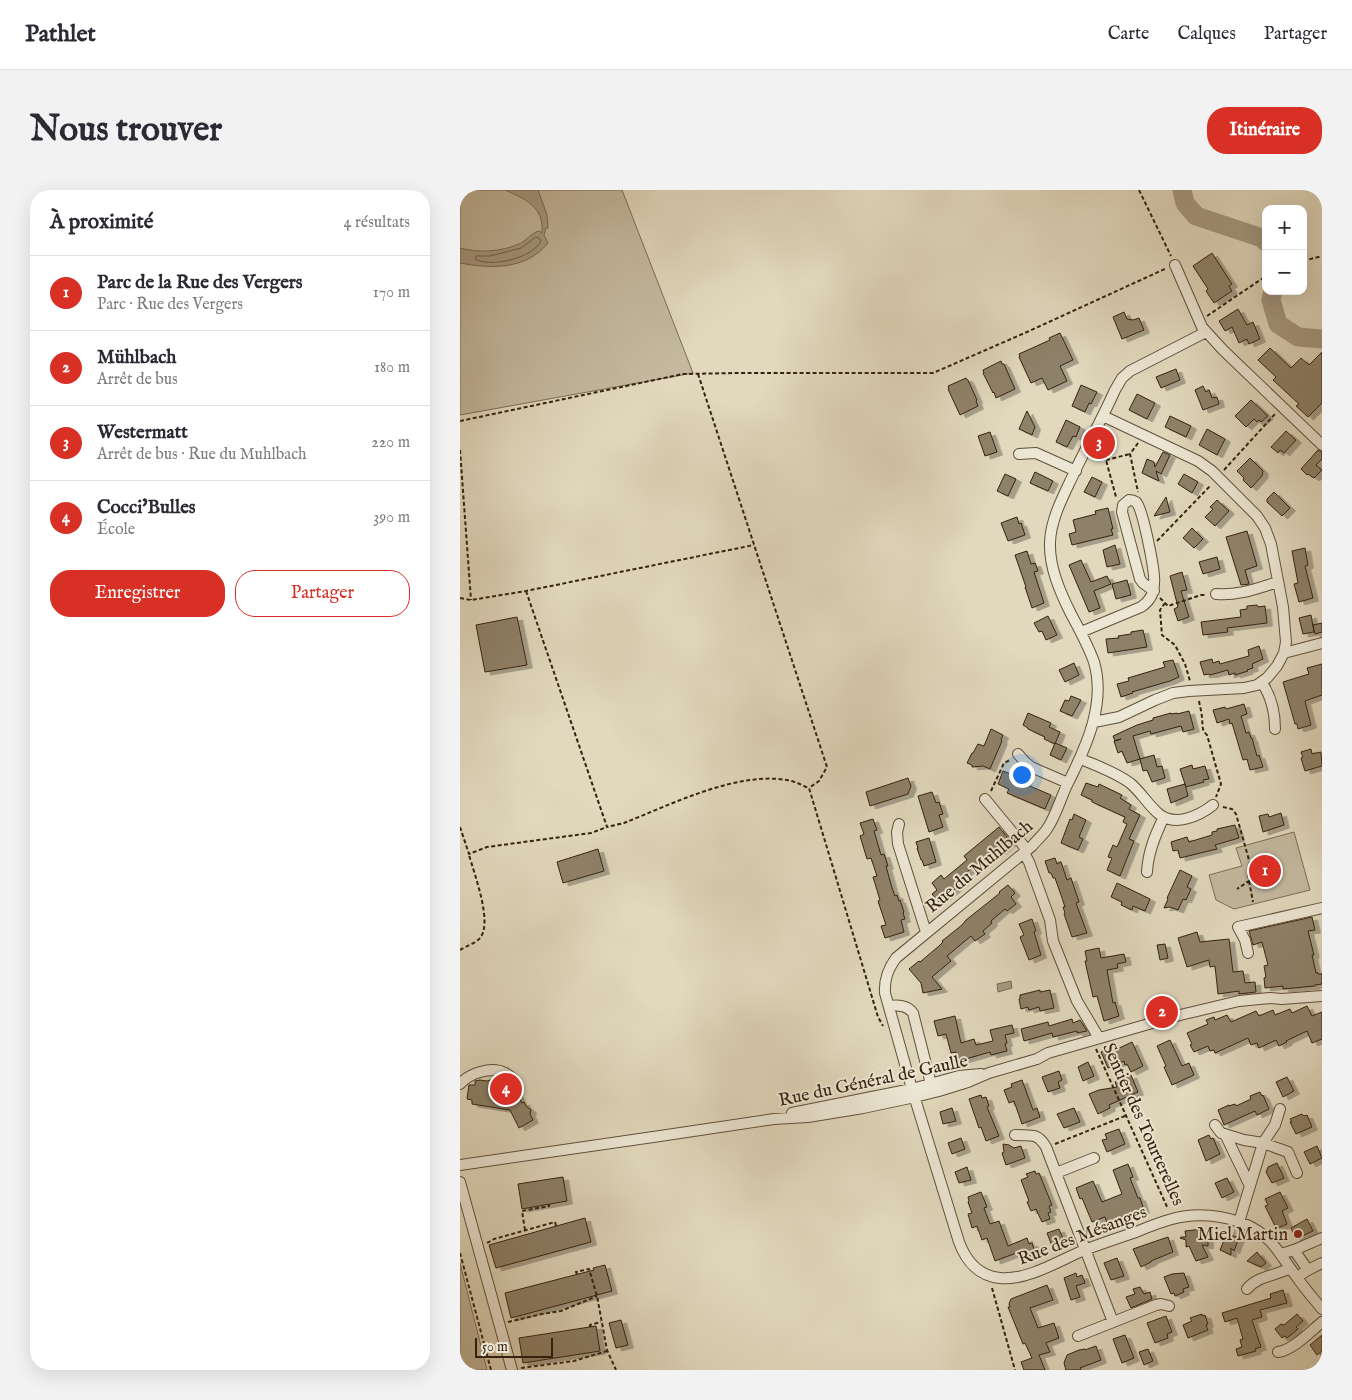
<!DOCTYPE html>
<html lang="fr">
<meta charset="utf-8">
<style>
body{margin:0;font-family:"IM FELL English",serif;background:#f2f2f3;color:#2b2b33}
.controls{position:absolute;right:15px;top:15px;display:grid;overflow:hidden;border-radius:10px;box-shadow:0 5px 20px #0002}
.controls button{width:45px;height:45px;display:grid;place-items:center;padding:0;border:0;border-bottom:1px solid #e1e1e2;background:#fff;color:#2b2b33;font:25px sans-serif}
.scale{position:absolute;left:15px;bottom:12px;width:78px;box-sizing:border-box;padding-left:5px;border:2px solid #35220e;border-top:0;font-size:14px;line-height:18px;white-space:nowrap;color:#35220e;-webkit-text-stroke:4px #ece6d4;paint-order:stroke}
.you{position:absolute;left:561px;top:584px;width:18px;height:18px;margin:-12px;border:4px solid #fff;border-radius:50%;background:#1a73e8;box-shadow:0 0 0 8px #1a73e833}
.badge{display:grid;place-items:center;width:32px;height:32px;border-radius:50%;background:#d93025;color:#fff;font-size:16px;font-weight:700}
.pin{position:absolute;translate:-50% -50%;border:2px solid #fff;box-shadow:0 1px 5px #0006}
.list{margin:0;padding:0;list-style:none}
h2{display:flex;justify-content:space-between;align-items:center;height:65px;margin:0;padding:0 20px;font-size:21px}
h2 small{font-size:16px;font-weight:400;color:#7c7c81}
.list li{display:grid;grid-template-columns:32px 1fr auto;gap:15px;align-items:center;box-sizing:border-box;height:75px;padding:0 20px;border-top:1px solid #e1e1e2}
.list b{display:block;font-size:19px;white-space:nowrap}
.list p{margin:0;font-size:16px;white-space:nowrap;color:#7c7c81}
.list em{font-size:16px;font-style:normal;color:#7c7c81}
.actions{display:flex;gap:10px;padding:15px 20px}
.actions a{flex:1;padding:11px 0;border:1px solid #d93025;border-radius:20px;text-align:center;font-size:18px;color:#d93025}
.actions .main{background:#d93025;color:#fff}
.map{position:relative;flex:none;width:862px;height:1180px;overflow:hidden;border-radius:20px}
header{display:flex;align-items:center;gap:30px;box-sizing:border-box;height:70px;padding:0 25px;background:#fff;border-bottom:1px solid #e1e1e2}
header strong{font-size:24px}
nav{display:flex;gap:28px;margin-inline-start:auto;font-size:18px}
.intro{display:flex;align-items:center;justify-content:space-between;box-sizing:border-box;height:120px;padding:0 30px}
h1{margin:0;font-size:35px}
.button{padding:12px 22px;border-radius:20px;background:#d93025;color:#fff;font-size:18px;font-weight:700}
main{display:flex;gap:30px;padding:0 30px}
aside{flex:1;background:#fff;border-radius:20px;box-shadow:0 5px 20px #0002}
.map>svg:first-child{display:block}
</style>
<header>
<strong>Pathlet</strong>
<nav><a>Carte</a><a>Calques</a><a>Partager</a></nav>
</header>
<div class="intro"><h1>Nous trouver</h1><a class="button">Itinéraire</a></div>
<main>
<aside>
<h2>À proximité<small>4 résultats</small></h2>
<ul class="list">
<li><span class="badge">1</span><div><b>Parc de la Rue des Vergers</b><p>Parc · Rue des Vergers</p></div><em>170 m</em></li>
<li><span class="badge">2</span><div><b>Mühlbach</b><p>Arrêt de bus</p></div><em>180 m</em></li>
<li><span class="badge">3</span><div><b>Westermatt</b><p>Arrêt de bus · Rue du Muhlbach</p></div><em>220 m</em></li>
<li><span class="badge">4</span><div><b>Cocci'Bulles</b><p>École</p></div><em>390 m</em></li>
</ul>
<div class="actions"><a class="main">Enregistrer</a><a>Partager</a></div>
</aside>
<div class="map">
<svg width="862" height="1180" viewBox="0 0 862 1180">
<defs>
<filter id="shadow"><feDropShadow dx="5.5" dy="3" stdDeviation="0" flood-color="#0004"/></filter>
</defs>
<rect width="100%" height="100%" fill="#e1d8bd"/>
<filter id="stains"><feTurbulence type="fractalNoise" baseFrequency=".004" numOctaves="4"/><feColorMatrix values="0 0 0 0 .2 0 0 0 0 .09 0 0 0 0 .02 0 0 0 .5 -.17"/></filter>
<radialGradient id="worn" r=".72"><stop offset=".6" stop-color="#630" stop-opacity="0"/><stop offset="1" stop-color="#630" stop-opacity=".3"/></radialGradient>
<path fill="#c4b99f" stroke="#7c6e56" d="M0 0H162L233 183 0 225Z
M834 642 850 700 774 719 756 710 749 685 782 676 776 658Z
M0 1073 27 1180H0Z"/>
<path fill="#a79a82" stroke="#796a54" d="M45 0H78L87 25 88 38H86L84 45 88 53C66 80 31 79 0 73V58C18 63 41 62 59 54 66 51 71 43 79 41L82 43C84 17 66 9 45 0Z
M551 791 552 798 538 802 537 794Z"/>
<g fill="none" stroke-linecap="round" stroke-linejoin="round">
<path stroke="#6e5e48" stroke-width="1" d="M76 47 79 48 81 51C73 68 31 78 15 69L16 66H30L61 58Z"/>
<path stroke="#a79a82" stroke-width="19" d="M722 0 725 13 736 26 802 48 806 52
M813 101 811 110 818 134 838 147 862 149"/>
</g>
<path fill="#8e8169" stroke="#35220e" filter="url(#shadow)" d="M752 63 772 94 769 96 772 101 754 113 746 101 748 99 733 76Z
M778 119 787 135 793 132 800 149 789 154 787 149 779 153 772 137 765 141 759 131Z
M664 122 667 129 673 130 679 128 684 140 662 149 653 127Z
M600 143 613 170 600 176 607 191 588 200 582 188 571 193 559 167H560L559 164 590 150 589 148Z
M810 158 831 178 841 168 849 175 862 162V213L848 227 836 216 839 214 813 190 816 187 798 170Z
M541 171 542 174H544L555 199 536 208 534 202 533 203 523 183H524L523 180Z
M716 179 720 190 701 198 696 187Z
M506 188 507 190H508L517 210 516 211 518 216 500 225 488 199H489L488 196Z
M621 195 637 202 631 214 629 213 625 222 612 216Z
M743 196 746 202 749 200 752 208 757 207 759 214 743 220 735 200Z
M677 204 695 213 687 229 669 220Z
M791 210 808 226 801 232 799 230 797 232 794 229 786 237 775 226Z
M567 221 575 237 572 245 559 239Z
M710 226 731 236 726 247 705 237Z
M606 230 620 237 616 247 613 246 607 257 596 252Z
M747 239 765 249 757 265 739 255Z
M826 241 836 250 824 263 820 260 818 263 811 257Z
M530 242 537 262 525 266 518 246Z
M858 260 862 262V269L856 275 862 280 854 288 848 284 847 285 841 279Z
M703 262 710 265 701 284 696 281 699 291 682 283 687 269 694 272 695 277Z
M790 268 803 281 802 286 791 298 783 290 784 288 777 281Z
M575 282 593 291 588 301 570 293Z
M545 284 556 289 548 306 537 301Z
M724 284 738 292 732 303 718 294Z
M632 287 642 292 635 307 624 302Z
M814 302 830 318 822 326 807 312V309Z
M706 307 710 322 694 326Z
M757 310 769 321 755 336 745 327 753 319 750 317Z
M648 318 653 339H651L653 345 612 355 609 344 616 342 613 330 636 324 635 321Z
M557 327 559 334 561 333 565 345 548 351 541 333Z
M732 338 743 349 734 358 723 348Z
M787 341 797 376 785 380 789 394 781 395 766 347Z
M655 355 660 374 647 377 643 360Z
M845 358 848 375 845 376 853 408 839 412 834 394 838 393 832 361Z
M567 361 571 374 575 373 578 381 574 382 584 413 572 418 565 397H566L555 365Z
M757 367 760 379 743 384 739 372Z
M621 370 631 392 647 386 651 394 634 401 640 418 629 422 609 375Z
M722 382 727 400 721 401 729 427 718 431 714 419 718 417 710 386Z
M667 390 671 405 656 409 652 394Z
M797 415 798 417 805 416 807 433 767 438 768 442 743 445 741 432 781 427 780 420 787 419V416Z
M851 425 854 442 843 444 839 428Z
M588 426 597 445 586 450 582 441 579 442 574 433Z
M57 427 67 475 25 482 16 435Z
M862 433V442L855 444 853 435Z
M683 440 687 457 648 463 646 449 659 448 658 446 671 444V442Z
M799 456 803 469 792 474 793 478 787 480 788 481 775 485V483L769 485 768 480 750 485 749 484 744 485 740 472 752 469 753 473 759 471 760 474 789 466 788 460Z
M713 470 719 487 710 491 672 502 673 503 661 507 657 494 669 491 668 488 705 477 703 472Z
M614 473 619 485 605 492 599 480Z
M862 474V505L845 511 851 535 838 539 837 534H835L823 492 849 484 847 478Z
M611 506 621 510 612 526 600 521 605 510 609 511Z
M784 514 787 524 781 526 786 543 789 542 791 548H792L797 566 799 565 803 577 790 580 787 569 783 570 772 533 770 534 769 529 757 533 753 520 765 517 766 519Z
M729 521 734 539 723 542 721 536 691 544 690 541 673 546 680 569 667 573 662 561 658 563 654 551 661 549 655 551 653 546 677 535 693 530V528L711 523V524L717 523V524Z
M568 523 591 533 589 537 600 542 595 554 584 549 585 547 568 539V538L563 535Z
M531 539 543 545 541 550 542 551 530 579 523 576 512 577V575L507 573 512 563H513L518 554 524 556Z
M595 553 607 558 601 570 590 565Z
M851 559 852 564 861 562 862 576 845 581 841 568 843 567 841 562Z
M694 565 697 577 702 576 705 588 692 592 687 580 683 581 680 569Z
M732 575 733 579 745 576 749 589 743 590 744 592 726 597 725 594 728 606 711 613 707 599 725 594 720 579Z
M543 581 567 590 565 594 591 605 585 619 547 603 549 599 538 594Z
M448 588 451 596 448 604 410 616 406 602Z
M626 593 638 597 639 594 662 605 660 608 671 615 669 619 680 625 669 649 674 651 660 686 647 680 652 668 648 667 653 655 657 657 667 634 663 632 665 627 632 612V610L621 605Z
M472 602 476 613 479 612 483 624 479 625 483 637 469 642 458 606Z
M821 623 824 635 803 642 799 626 808 624 809 627Z
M614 624 626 630 619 647 623 649 618 660 601 653 610 629 612 630Z
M413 629 417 640 414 641 421 665 424 664 428 676H426L432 698 435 706 437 705 439 711 440 710 444 722 443 723 445 729 441 730 444 742 425 748 421 736 426 735 418 711 420 710 413 687 417 686 411 668 407 669 400 646 404 644 400 633Z
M775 635 779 648 755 655 757 659 720 668 718 660 713 661 711 652 727 647 729 652 752 645V642L757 641V639Z
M539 637 550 651 549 652 550 653 540 662 539 660 534 664 533 662 504 684 507 688 502 691 503 692 479 712 472 704 477 700 472 693 481 685 484 689 507 670 504 666Z
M469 648 476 672 464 676 462 670H461L457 658H458L456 652Z
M138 659 144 681 103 693 97 672Z
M595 668 597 674 601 672 607 690 611 688 619 712 616 713 627 743 612 747 604 724 605 723 603 717H605L601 705 595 688H593L591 683H589L585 671Z
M720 680 732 686 727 697 731 699 726 710 723 709 718 720 710 717 704 718 708 709 707 708Z
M657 693 690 709 685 721 673 716 672 720 661 715 662 712 651 707Z
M548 695 555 703 551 707 556 714 547 721 545 719 531 731 532 733 523 741 525 744 515 751 511 746 487 766 491 771 472 787 482 799 463 803 461 793 449 779 459 771 460 772 479 756 483 752 482 751 502 735 506 730 540 703 539 702Z
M852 727 855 740 848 741 854 765H852L856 783 857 782 858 784H862V794L855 795V796L823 799V796L805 798 804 788 806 787 804 776 808 775 802 752 793 755 789 741Z
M572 729 576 741 574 742 581 765 569 770 560 747 564 745 559 734Z
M737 742 740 752 769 749 773 782 783 781 785 793 795 792 796 802 779 804V801L758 804 755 776 750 777 749 770 727 777 718 748Z
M705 754 708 768 700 770 697 755Z
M639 758 641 768 664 764 666 772 657 774 658 778 647 780 653 813 655 812 659 826 644 831 637 806 633 807 625 771H627L625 761Z
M580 800V802L590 800 594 818 580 821 579 817 569 820 568 817 561 819 559 809H560V805Z
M847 816 852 826 862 822V849L852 853 847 841 826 851 827 852 819 856 816 850 799 858 797 853 791 855 788 848 755 863 754 860 750 861 748 856 734 862 730 855 732 854 727 843 748 834 746 830 754 827 755 830 767 825 771 832 796 821 799 826 813 820 815 825 830 819 832 823Z
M495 826 501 853 514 849 516 855 533 851 530 840 552 835 554 843 545 845 547 853 545 854 547 861 531 865 530 862 499 871 496 862 491 863 486 844 478 846 474 831Z
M612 829 613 833 620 830 627 841 617 843V841L593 847 592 843 564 851 561 839 588 832 589 836Z
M710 850 722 876 729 873 734 885 712 895 704 877 706 876 697 856Z
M672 852 683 876 671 882 667 874 665 875 664 871 648 878 641 862 652 857 653 861Z
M628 872 634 886 623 891 618 877Z
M599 881 602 890 598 892 600 898 588 902 582 887Z
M671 885 678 902 649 915 650 918 638 924 629 904 639 900 657 897 655 892Z
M827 887 834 901 823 907 816 892Z
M33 889H36L39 893 48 894 54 897 62 913 64 912 66 916 71 920 70 924 73 930 59 938 50 920 12 914V910L7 909 9 895H15V891L20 890 27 891Z
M562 890 573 920 577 918 580 927 562 934 554 911 549 913 544 900 552 897 551 894Z
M800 902 802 906 803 905 809 919 797 925 795 921 764 935 758 920 769 915V916L775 914 776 916 791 909 790 906Z
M521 905 522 908 526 907 529 916 527 917 539 946 526 951 521 937 519 938 509 909Z
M492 918 496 931 483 934 480 922Z
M614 918 620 932 604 938 597 924Z
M842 924 844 926 847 925 852 937 836 944 830 932H832L830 929Z
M659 939 665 954 647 962 642 950 647 949 645 944Z
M749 945 751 949 753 948 760 964 746 971 738 950Z
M501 948 505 959 492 964 488 953Z
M543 954 549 955 554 958 561 956 565 968 546 975 542 963 544 962Z
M857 956 862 968 850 974 844 962Z
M817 973 824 988 812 993 806 982 807 980 808 977Z
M668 974 673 987 670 988 678 1008H680L684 1020 676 1024 675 1022 669 1024 647 1033 645 1027 632 1032 622 1008 620 1009 616 998 633 991 642 1012 662 1004 653 980Z
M507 977 511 990 499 993 495 982Z
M575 981 576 984 579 983 592 1015 589 1016 591 1022 588 1023 590 1029 582 1032 576 1019 571 1021 567 1012 569 1011 561 990 568 987 566 984Z
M103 987 107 1011 62 1019 58 994Z
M767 988 774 1002 762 1008 755 993Z
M521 1002 527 1017 524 1018 530 1034 539 1031 548 1056 567 1048 569 1054 572 1053 575 1062 573 1063V1064L562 1068 559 1062 535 1071 527 1048 522 1050 517 1036 512 1038 508 1024 512 1023 508 1012 509 1011 508 1007Z
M820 1002 828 1018 822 1021 827 1034 818 1038 817 1035 815 1036 805 1016 808 1015 805 1009Z
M125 1028 131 1052 36 1078 29 1055Z
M847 1029 853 1041 836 1049 831 1038Z
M770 1036V1045L779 1048 774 1061 771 1058V1065L760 1060Z
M599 1039 604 1051 592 1056 587 1043Z
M743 1039V1046H748V1056L742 1055 748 1067 736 1071 729 1056 726 1057V1050L720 1048 721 1047H726L725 1041Z
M708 1047 713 1062 691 1071V1072L681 1077 673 1059Z
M797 1062 806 1073 801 1077 787 1071Z
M657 1068 664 1086 651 1090 644 1073Z
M145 1075 152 1101 51 1128 45 1103 134 1080 133 1078Z
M616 1083 617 1087 622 1085 625 1093 616 1096 620 1107 611 1110 604 1088Z
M724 1083 729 1097 723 1099 724 1102 715 1106 714 1103 711 1104 704 1087 712 1084Z
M587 1095 593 1110 570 1118 578 1138 594 1133 599 1148 586 1153 590 1162 579 1165 585 1180H564L561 1172 572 1168 565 1153 563 1154 548 1117H550L549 1114 551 1109Z
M680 1097 684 1104 690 1102 692 1109 671 1118 666 1107 675 1104 673 1099Z
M823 1100 827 1113 800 1120 802 1127 792 1130 801 1157 795 1159 796 1161 778 1166 776 1159 782 1157 780 1150 783 1149 777 1128 765 1132 762 1123 811 1108 810 1104Z
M742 1124V1126L745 1125 748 1134 746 1135 748 1140 728 1148 723 1135 732 1131 730 1128Z
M837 1124 843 1131 836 1137 838 1139 827 1148 825 1146 822 1148 815 1139 821 1134 824 1135Z
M706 1126 712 1142 707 1144 708 1148 695 1153 687 1133Z
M161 1130 168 1155 156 1158 149 1133Z
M136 1136 140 1161 63 1173 59 1148Z
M665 1145 674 1168 662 1173 653 1149Z
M862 1145V1161L857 1165 850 1155Z
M636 1156 641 1170 620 1178 621 1180H606L604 1173 607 1165 619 1160 625 1159V1160Z
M688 1159 693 1171 684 1175 679 1162Z"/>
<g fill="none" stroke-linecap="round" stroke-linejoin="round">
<g stroke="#60503a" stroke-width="12">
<path id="minor" d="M715 75 742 137 763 160 862 255
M746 142 670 181 662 188 655 200C643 227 628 254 615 281 605 303 591 327 590 352 589 377 600 402 611 424 619 439 628 455 634 472 646 513 627 555 609 591 601 606 597 624 587 639 583 645 577 650 572 656L436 768C428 779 424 789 425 803L452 899 499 1052C506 1071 519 1086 540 1088 566 1091 599 1071 622 1061 640 1054 658 1048 676 1042 688 1037 700 1032 712 1029 736 1022 764 1025 787 1035 814 1048 819 1064 836 1086 844 1098 853 1108 862 1119
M559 264 576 263 616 281
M756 404C778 406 798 398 818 392
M621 442 681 417C693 409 695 399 694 386 693 374 683 319 676 312 673 310 672 310 669 310L663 315 662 322 680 389 683 393 694 401
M824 463 862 453
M802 493C811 506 815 523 815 539
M634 532 659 527 695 510 713 503 729 501 784 498 797 495 807 488 817 476 824 463 826 452 823 417 811 354 805 338 797 326 752 281 738 271 643 226
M558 564 566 573 571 577 608 593
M621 569C637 576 655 582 670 593 681 602 688 615 699 624 715 637 739 626 753 615
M525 609 567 660
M439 634 437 642 438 654 466 742
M564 663 569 672 590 730 593 751 617 811 639 848
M687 682C688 662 695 645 704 627
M788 763 785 750 778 737 862 718
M429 816C438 815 447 815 453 823L471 894
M0 894C10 883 31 876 45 883 48 884 52 888 54 890
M332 923 452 899 499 886 521 884
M755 935 761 943 784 950 803 953 828 962 837 983
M765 944 790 996
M555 945C571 946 577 942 586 957L653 1132
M0 975 200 946 314 929 348 927 403 918 455 907 479 901 508 892 529 883 577 869 588 863 720 825 779 811 810 808 822 809 862 806
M596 983 634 968
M0 992 52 1180
M779 1032 803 953 815 935 820 919
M834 1060 862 1048
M821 1064 834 1060 848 1080 837 1087
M848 1080 862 1073
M787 1099C797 1086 816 1086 830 1078
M618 1146 696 1115 701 1114 709 1116
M818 1162C833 1160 851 1141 862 1132"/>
</g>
<path stroke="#35220e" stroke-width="2" stroke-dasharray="4 2.5" stroke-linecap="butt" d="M679 0 711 66
M843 71 862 66
M747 126 806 86
M238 184 367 577 359 591 349 598
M0 231 223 184 275 183H473L567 142 707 78
M678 253 670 264 678 302
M0 260 11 410
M635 266 646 270 656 307
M646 270 670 264
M764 280 815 224
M697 351 751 295
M66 401 147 637 164 633C210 615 281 579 331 591 337 592 343 596 349 598L418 827 423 836
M0 408 11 410 66 401 294 355
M700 408 708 416 741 405H746
M705 413 700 420 702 445 715 455 725 474 730 491
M739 511C740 517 742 523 742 529 743 536 741 539 747 545L761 594 756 607
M531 601 544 573 550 570
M763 617 772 619 776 624 791 677 788 683 789 691 777 699
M0 637 9 664 27 657 131 643 147 637
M789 691 793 712
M0 760C6 756 16 753 20 748 33 733 14 683 9 665
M636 859 708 1019
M595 954 665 926
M65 1040 62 1021 89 1016V1014
M27 1053 34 1049 95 1032 96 1036
M0 1063 31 1180
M117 1084 116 1082 129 1079 137 1106 147 1160 156 1180
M532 1098 555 1180
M48 1132 82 1124 101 1121 137 1106
M130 1137V1135L141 1132
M61 1178 114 1171 147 1161"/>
<use href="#minor" stroke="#ece6d4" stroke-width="10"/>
</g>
<circle fill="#8f2418" stroke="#ece6d4" stroke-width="2" cx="838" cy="1044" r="5"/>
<g text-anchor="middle" stroke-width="4" stroke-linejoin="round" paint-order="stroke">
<g font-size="18" fill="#35220e" stroke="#ece6d4">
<text transform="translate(519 676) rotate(-40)" y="6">Rue du Muhlbach</text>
<text transform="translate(413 890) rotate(-12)" y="6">Rue du Général de Gaulle</text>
<text transform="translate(684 934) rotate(66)" y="6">Sentier des Tourterelles</text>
<text transform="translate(622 1045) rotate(-21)" y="6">Rue des Mésanges</text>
</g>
<g font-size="18" fill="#35220e" stroke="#ece6d4" text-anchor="end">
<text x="828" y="1050">Miel Martin</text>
</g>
</g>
<rect width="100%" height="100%" filter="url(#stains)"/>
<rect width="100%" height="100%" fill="url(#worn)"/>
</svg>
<div class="controls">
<button>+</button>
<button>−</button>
</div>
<div class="scale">50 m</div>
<div class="you"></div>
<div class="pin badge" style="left:805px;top:681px">1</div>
<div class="pin badge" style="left:702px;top:822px">2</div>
<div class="pin badge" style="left:639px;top:253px">3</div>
<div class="pin badge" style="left:46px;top:899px">4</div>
</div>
</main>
